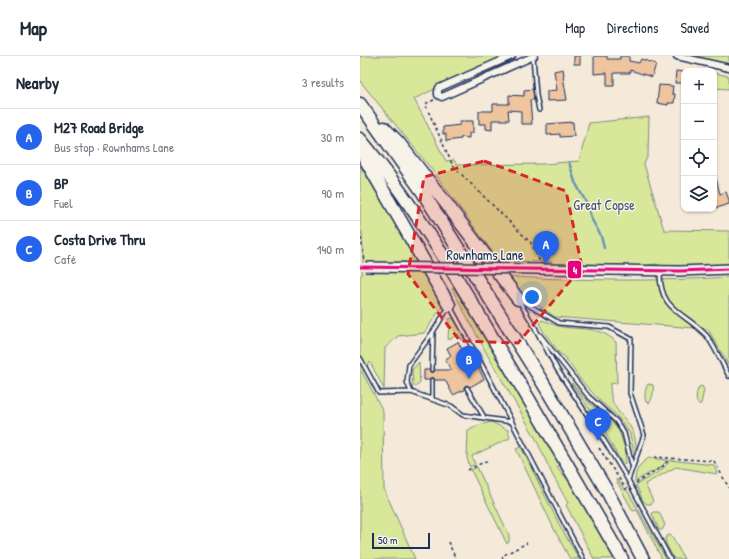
<!DOCTYPE html>
<meta charset="utf-8">
<style>
body{margin:0;font-family:"Patrick Hand",sans-serif;background:#f6f6f7;color:#1f2937}
.controls{position:absolute;right:12px;top:12px;display:grid;overflow:hidden;border-radius:8px;box-shadow:0 1px 3px #0004}
.controls button{width:36px;height:36px;display:grid;place-items:center;padding:0;border:0;border-bottom:1px solid #e0e1e3;background:#fff;color:#1f2937;font:20px sans-serif}
.scale{position:absolute;left:12px;bottom:10px;width:58px;box-sizing:border-box;padding-left:4px;border:2px solid #1b2f5e;border-top:0;font-size:11px;line-height:14px;white-space:nowrap;color:#1b2f5e;-webkit-text-stroke:3px #f7f3e8;paint-order:stroke}
.you{position:absolute;left:172px;top:241px;width:14px;height:14px;margin:-10px;border:3px solid #fff;border-radius:50%;background:#1a73e8;box-shadow:0 0 0 6px #1a73e833}
.badge{display:grid;place-items:center;width:26px;height:26px;border-radius:50%;background:#2563eb;color:#fff;font-size:13px;font-weight:700}
.pin{position:absolute;translate:-50% -33px;filter:drop-shadow(0 1px 2px #0008)}
.pin::after{content:'';position:absolute;top:21px;width:14px;height:12px;background:inherit;clip-path:polygon(0 0,100% 0,50% 100%)}
.list{margin:0;padding:0;list-style:none}
h2{display:flex;justify-content:space-between;align-items:center;height:52px;margin:0;padding:0 16px;font-size:17px}
h2 small{font-size:13px;font-weight:400;color:#747a83}
.list li{display:grid;grid-template-columns:26px 1fr auto;gap:12px;align-items:center;box-sizing:border-box;height:56px;padding:0 16px;border-top:1px solid #e0e1e3}
.list b{display:block;font-size:15px;white-space:nowrap}
.list p{margin:0;font-size:13px;white-space:nowrap;color:#747a83}
.list em{font-size:13px;font-style:normal;color:#747a83}
.icon{flex:none;width:22px;height:22px;fill:none;stroke:currentColor;stroke-width:2;stroke-linecap:round;stroke-linejoin:round}
.map{position:relative;flex:none;width:369px;height:503px;overflow:hidden}
header{display:flex;align-items:center;gap:24px;box-sizing:border-box;height:56px;padding:0 20px;background:#fff;border-bottom:1px solid #e0e1e3}
header strong{font-size:19px}
nav{display:flex;gap:22px;margin-inline-start:auto;font-size:14px}
main{display:flex}
aside{flex:1;background:#fff}
.map>svg:first-child{display:block}
</style>
<header>
<strong>Map</strong>
<nav><a>Map</a><a>Directions</a><a>Saved</a></nav>
</header>
<main>
<aside>
<h2>Nearby<small>3 results</small></h2>
<ul class="list">
<li><span class="badge">A</span><div><b>M27 Road Bridge</b><p>Bus stop · Rownhams Lane</p></div><em>30 m</em></li>
<li><span class="badge">B</span><div><b>BP</b><p>Fuel</p></div><em>90 m</em></li>
<li><span class="badge">C</span><div><b>Costa Drive Thru</b><p>Café</p></div><em>140 m</em></li>
</ul>
</aside>
<div class="map">
<svg width="369" height="503" viewBox="0 0 369 503">
<rect width="100%" height="100%" fill="#f5ead9"/>
<filter id="ink" filterUnits="userSpaceOnUse"><feTurbulence type="fractalNoise" baseFrequency=".025" numOctaves="2"/><feDisplacementMap in="SourceGraphic" scale="8" xChannelSelector="R" yChannelSelector="G"/><feConvolveMatrix kernelMatrix="1 2 1 2 8 2 1 2 1" color-interpolation-filters="sRGB"/></filter>
<g filter="url(#ink)">
<path fill="#d9e79a" stroke="#7a8b7c" d="M0 0H144L54 43 86 105 94 104 97 109 184 108 219 105 229 67 289 61 288 99 284 108 304 174 369 175V208L310 212 295 208 283 210 224 208 203 209H195L191 206 139 205 73 115 0 25Z
M332 0H369V9Z
M354 17 369 20V33L354 32Z
M0 110 59 202 84 248 64 277 38 280 25 292 24 333 10 306 2 316 23 355 24 433 55 503H0V220L2 219 3 204 2 176 0 172Z
M149 221C223 224 296 226 369 221V310L348 273 195 261 159 236Z
M94 232 191 391 199 408 197 411 210 426 254 503H234L206 449 208 447 192 418 175 381 128 300 92 233Z
M93 262 104 280 102 284 99 278 88 284 89 263Z
M182 264C188 266 196 270 203 271 223 274 240 270 256 286L257 327 250 328C250 356 263 355 273 376 276 383 276 391 276 399L274 398 270 378 262 366 255 358 241 346 220 323 204 300 200 298 183 275 179 267Z
M59 306 60 327 57 330H53L52 314Z
M212 327 227 345 251 365 259 375 266 395 265 407 263 408 260 404 241 369 213 330 211 328Z
M288 328 293 329C294 334 293 343 289 347L286 346C284 340 285 333 288 328Z
M342 330 344 334 341 348H338C335 344 336 336 339 331Z
M131 366 148 374 150 382 112 400 115 408 110 411 107 402 108 375 119 369Z
M161 391 200 470 219 503H210L196 477 156 393Z
M289 402 307 404C301 415 284 418 275 426 275 414 279 408 289 402Z
M310 404 354 409 357 418 316 411 285 428 293 445 291 448H287L283 445 276 429C286 421 303 417 310 404Z
M117 411 149 479V486L147 488 111 414Z
M257 423 265 434H267L306 503H302L277 454 273 455 256 424Z
M293 456H299L305 469 302 474H299L292 458Z
M309 479 312 480 324 503H314L306 488 305 482Z"/>
<g fill="none" stroke-linecap="round" stroke-linejoin="round">
<path stroke="#6594ba" stroke-width="2.5" d="M209 106 215 126 227 148 232 164 241 180 244 192"/>
</g>
<path fill="#efc59f" stroke="#1b2f5e" d="M214 0H220V8H214Z
M234 0H247V3H260V0H269V5L279 7 281 3 296 8 292 21 270 14V17H254V30H247V17L234 18Z
M203 13 204 19 203 20 207 44 187 45V35L197 34 194 15Z
M316 15 324 16 323 27H315Z
M299 29 313 30 312 38H315L314 47H308V49L297 47Z
M173 33 174 44H170L172 68H161V55L148 54 149 64H132V74L126 73V68H119V55H133V48H149V39L164 40V34Z
M100 65H113V77H109V82L101 81V83L86 85V78H83V71L100 69Z
M213 66 214 80 200 81V78L187 79V68Z
M354 122H356L360 138 366 136 369 144V148L357 152 354 142Z
M98 286 109 306 103 310V314L105 315 112 312 113 313 118 311 124 323 110 331 106 329 104 331V334L93 339 85 324H75L72 321 69 324H64V314H69L72 317 75 314H91L85 303 91 300 87 292Z"/>
<g fill="none" stroke-linecap="round" stroke-linejoin="round">
<g stroke="#1b2f5e" stroke-width="6">
<path id="lane" d="M173 0 176 39 179 54
M300 215C299 255 323 255 346 279 353 287 363 309 369 320
M160 244 199 267 249 271 271 283 270 337 284 379 268 424
M159 245 176 273
M88 252 73 276 49 309 47 326 51 336 91 350 103 359 152 366
M91 252 130 324 223 503
M175 272 197 313 245 386 268 424 310 503
M180 279 228 340 256 365 264 377 272 409
M0 302 19 337 51 336
M105 312 112 308 115 296
M72 314 73 276
M107 332 124 361
M72 343V324"/>
</g>
<g stroke="#1b2f5e" stroke-width="9">
<path id="street" d="M152 0 79 32 78 35V39L82 41 174 0
M317 0 369 12"/>
</g>
<g stroke="#1b2f5e" stroke-width="12">
<path id="secondary" d="M178 213 320 215 369 213"/>
</g>
<g stroke="#1b2f5e" stroke-width="15">
<path id="highway" d="M0 48 62 135 183 327 248 437 283 503
M24 72 38 86 85 146 158 243
M0 83C49 142 90 210 129 276 174 351 218 427 262 503
M0 94 89 249"/>
</g>
<path stroke="#1b2f5e" stroke-width="1.5" stroke-dasharray="3 3" stroke-linecap="butt" d="M74 44 65 48 93 110 171 187 180 206
M0 176 4 204
M239 392 266 433 267 432
M294 401 354 405 369 432
M108 414 128 404
M276 427 305 409 309 402
M88 486 96 503
M143 503 142 500 167 487"/>
<use href="#lane" stroke="#f7f3e8" stroke-width="3"/>
<use href="#street" stroke="#f7f3e8" stroke-width="6"/>
<use href="#secondary" stroke="#f7f3e8" stroke-width="9"/>
<use href="#highway" stroke="#f7f3e8" stroke-width="12"/>
<g stroke="#1b2f5e" stroke-width="12" stroke-linecap="butt">
<path id="secondary-bridge" d="M5 211 178 213"/>
</g>
<use href="#secondary-bridge" stroke="#f7f3e8" stroke-width="9"/>
<g stroke="#f7f3e8" stroke-width="6">
<path id="bus-1" d="M0 211 320 215 369 213"/>
</g>
<use href="#bus-1" stroke="#e5007d" stroke-width="3"/>
</g>
</g>
<path fill="#d62828" fill-opacity="0.2" stroke="#d62828" stroke-width="3" stroke-dasharray="8 5" stroke-linejoin="round" d="M124 105 206 135 222 211 158 287 100 285 48 218 64 121Z"/>
<g text-anchor="middle" stroke-width="3" stroke-linejoin="round" paint-order="stroke">
<g font-size="14" fill="#41546a" stroke="#f7f3e8">
<text x="244" y="154">Great Copse</text>
</g>
<g font-size="14" fill="#1b2f5e" stroke="#f7f3e8">
<text x="125" y="204">Rownhams Lane</text>
</g>
</g>
<rect stroke="#f7f3e8" stroke-width="1.5" x="207" y="204" width="15" height="19" rx="4" fill="#e5007d"/>
<g font-size="11" text-anchor="middle" font-weight="bold" fill="#fff">
<text x="215" y="218">4</text>
</g>
</svg>
<div class="controls">
<button>+</button>
<button>−</button>
<button><svg class="icon" aria-label="locate" viewBox="0 0 24 24"><circle cx="12" cy="12" r="6"/><path d="M12 2v4M12 18v4M2 12h4M18 12h4"/></svg></button>
<button><svg class="icon" aria-label="layers" viewBox="0 0 24 24"><path d="M12 4l9 5-9 5-9-5zM3 14l9 5 9-5"/></svg></button>
</div>
<div class="scale">50 m</div>
<div class="you"></div>
<div class="pin badge" style="left:186px;top:208px">A</div>
<div class="pin badge" style="left:109px;top:323px">B</div>
<div class="pin badge" style="left:238px;top:385px">C</div>
</div>
</main>
